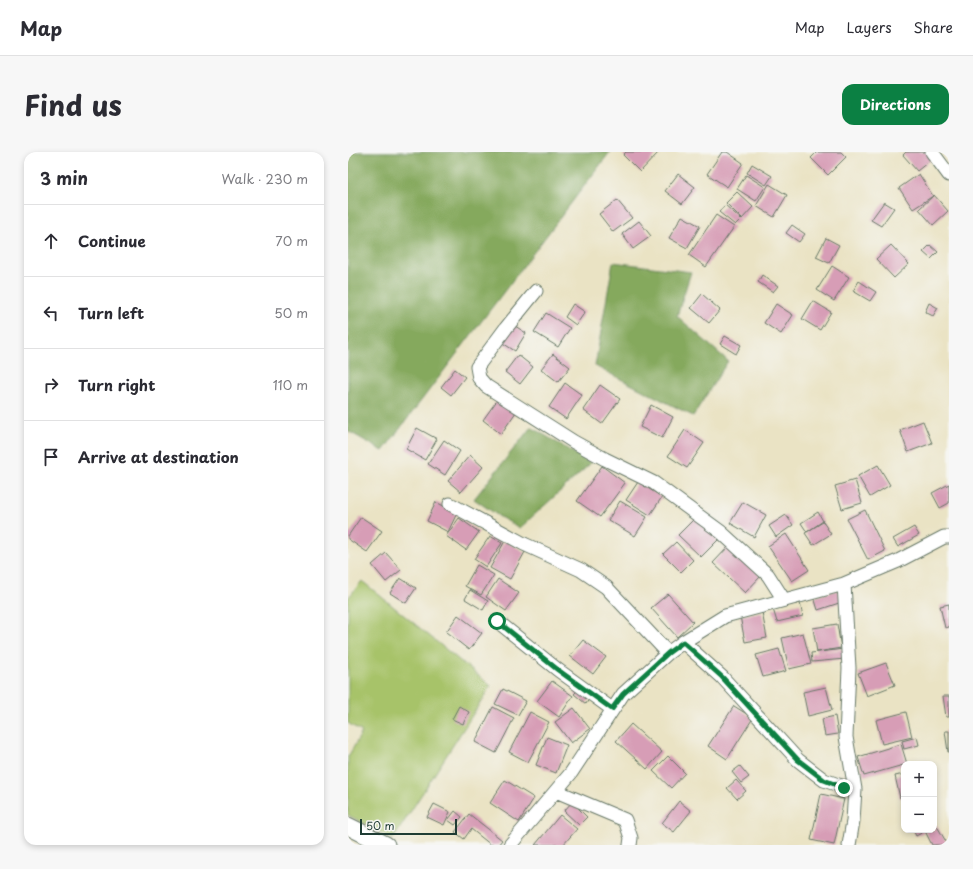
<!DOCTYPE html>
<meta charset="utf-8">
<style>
body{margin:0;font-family:"Playpen Sans",sans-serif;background:#f7f7f7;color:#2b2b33}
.controls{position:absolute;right:12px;bottom:12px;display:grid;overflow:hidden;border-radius:8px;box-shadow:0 2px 6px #0003}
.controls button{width:36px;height:36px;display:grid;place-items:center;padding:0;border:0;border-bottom:1px solid #e1e1e2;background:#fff;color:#2b2b33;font:20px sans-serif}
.scale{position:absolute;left:12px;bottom:10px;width:97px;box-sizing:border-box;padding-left:4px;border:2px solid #1f3d34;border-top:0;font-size:11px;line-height:14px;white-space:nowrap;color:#1f3d34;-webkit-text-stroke:3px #f6f6f2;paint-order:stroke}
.stop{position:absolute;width:12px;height:12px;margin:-9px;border:3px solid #0b8043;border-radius:50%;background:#fff}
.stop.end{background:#0b8043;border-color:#fff;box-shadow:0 1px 4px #0008}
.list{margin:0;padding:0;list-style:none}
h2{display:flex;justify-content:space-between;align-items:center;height:52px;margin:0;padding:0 16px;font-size:17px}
h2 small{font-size:13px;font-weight:400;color:#7c7c81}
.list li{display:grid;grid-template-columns:26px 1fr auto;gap:12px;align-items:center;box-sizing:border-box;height:72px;padding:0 16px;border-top:1px solid #e1e1e2}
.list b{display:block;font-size:15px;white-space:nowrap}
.list em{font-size:13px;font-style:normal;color:#7c7c81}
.icon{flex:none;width:22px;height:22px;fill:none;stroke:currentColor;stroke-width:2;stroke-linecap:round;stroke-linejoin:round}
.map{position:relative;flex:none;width:601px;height:693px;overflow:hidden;border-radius:12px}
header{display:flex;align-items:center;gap:24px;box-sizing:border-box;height:56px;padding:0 20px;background:#fff;border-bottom:1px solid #e1e1e2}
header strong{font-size:19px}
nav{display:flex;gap:22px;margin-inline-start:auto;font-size:14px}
.intro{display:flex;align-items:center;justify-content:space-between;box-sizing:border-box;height:96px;padding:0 24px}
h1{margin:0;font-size:28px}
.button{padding:10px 18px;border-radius:12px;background:#0b8043;color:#fff;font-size:14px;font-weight:700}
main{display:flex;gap:24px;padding:0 24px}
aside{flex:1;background:#fff;border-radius:12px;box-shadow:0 2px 6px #0003}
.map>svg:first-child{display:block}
</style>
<header>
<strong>Map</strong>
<nav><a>Map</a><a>Layers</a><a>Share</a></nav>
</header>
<div class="intro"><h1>Find us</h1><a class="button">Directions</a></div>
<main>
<aside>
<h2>3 min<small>Walk · 230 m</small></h2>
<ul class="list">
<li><svg class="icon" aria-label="ahead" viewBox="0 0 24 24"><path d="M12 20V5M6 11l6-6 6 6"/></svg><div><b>Continue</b></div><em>70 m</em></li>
<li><svg class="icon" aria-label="left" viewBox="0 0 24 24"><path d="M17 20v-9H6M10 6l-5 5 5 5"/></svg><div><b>Turn left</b></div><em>50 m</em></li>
<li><svg class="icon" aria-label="right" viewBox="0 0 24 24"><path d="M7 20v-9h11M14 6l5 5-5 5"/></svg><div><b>Turn right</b></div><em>110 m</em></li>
<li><svg class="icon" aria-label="arrive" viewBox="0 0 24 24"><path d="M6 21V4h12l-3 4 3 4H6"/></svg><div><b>Arrive at destination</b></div></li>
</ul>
</aside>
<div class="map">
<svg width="601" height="693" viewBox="0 0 601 693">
<rect width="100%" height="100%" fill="#f6f6f2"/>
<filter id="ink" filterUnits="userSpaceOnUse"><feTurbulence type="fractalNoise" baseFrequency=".025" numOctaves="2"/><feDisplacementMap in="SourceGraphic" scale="8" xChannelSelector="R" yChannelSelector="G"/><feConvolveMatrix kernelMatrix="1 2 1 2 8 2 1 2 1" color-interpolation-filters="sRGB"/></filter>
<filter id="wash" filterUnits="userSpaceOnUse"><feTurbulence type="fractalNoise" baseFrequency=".012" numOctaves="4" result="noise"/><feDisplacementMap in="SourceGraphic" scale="16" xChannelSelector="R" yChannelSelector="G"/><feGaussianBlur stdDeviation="0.9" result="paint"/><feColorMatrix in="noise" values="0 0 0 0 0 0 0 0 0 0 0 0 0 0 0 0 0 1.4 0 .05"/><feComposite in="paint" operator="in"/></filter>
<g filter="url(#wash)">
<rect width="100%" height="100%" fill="#eae3c4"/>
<path fill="#a7c369" stroke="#63804e" d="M14 429 143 534 45 687 0 663V605L14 580 0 571V446Z"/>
<path fill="#85a95d" stroke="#527348" d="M0 0H262L35 299 0 279Z
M265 110 343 120 329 164 380 209 345 264 247 214Z
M183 275 243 311 172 376 152 365 126 347Z"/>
<g id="blocks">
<path fill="#d79db6" d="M278 0H309L310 1 292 20 275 3Z
M374 0H379L395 11 379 35 359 22Z
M469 0H493L498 5 480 23 463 6Z
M558 0H580L585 6 569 19 555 3Z
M404 12 424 24 418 33 399 21Z
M330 22 347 35 334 52 317 39Z
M571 22 585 44 565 57 551 36Z
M398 23 417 35 408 49 389 37Z
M421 32 439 43 426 65 408 54Z
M389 40 405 55 394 67 378 51Z
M586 43 600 59 585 73 571 57Z
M269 48 284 66 265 80 251 62Z
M536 50 546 56 533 74 523 68Z
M377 53 393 67 387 73 371 60Z
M368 63 386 75 358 115 341 103Z
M334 64 352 74 339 96 321 86Z
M291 69 303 84 285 97 274 82Z
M444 73 457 82 451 90 438 81Z
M478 86 491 93 481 111 468 105Z
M543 93 561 112 546 126 528 107Z
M582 93 590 100 583 107 575 100Z
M484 114 501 125 486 149 469 138Z
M414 123 430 134 425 140 410 130Z
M511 129 528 140 522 149 505 139Z
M354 142 372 158 361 171 343 156Z
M465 149 483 160 472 178 454 167Z
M581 151 590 156 585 164 577 160Z
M225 152 237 160 228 173 217 165Z
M428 152 445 163 433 182 416 171Z
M198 161 222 176 210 195 186 180Z
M164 172 178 181 167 199 153 190Z
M377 184 393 193 388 202 372 192Z
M205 202 222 215 210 230 193 217Z
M170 203 185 215 172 232 157 220Z
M107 217 117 225 103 243 93 235Z
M217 231 234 243 218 267 201 255Z
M252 233 272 247 254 272 235 258Z
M150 247 168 260 153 282 135 268Z
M303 253 325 265 314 286 292 275Z
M575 269 584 291 560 300 552 278Z
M69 276 89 287 77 308 58 297Z
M337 278 356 291 339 316 320 304Z
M96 288 112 299 97 323 80 312Z
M122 303 135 315 113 340 100 329Z
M530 313 542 333 522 345 510 324Z
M254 314 277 331 252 365 229 349Z
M507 328 514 351 494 357 487 334Z
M290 330 314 345 302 363 278 348Z
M601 332V351L592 356 584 341Z
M272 349 299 365 287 384 260 368Z
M88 350 109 361 100 380 79 369Z
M395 350 418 363 406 385 382 371Z
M517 358 537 399 520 408 499 367Z
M470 360 475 369 459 380 453 371Z
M438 363 445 373 428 385 421 374Z
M349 364 372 386 353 405 330 383Z
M13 365 34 379 19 400 0 387V384Z
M111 366 131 380 118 398 98 384Z
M475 370 483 382 465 393 457 381Z
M566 375 571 383 550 395 545 387Z
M438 382 461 418 444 429 420 394Z
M142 384 154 391 138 415 126 407Z
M157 389 177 400 162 427 142 416Z
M328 390 345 408 333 420 315 402Z
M381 394 413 424 397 441 365 411Z
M38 401 53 418 38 430 24 413Z
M129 413 146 423 133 443 117 434Z
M52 426 68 436 58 451 42 441Z
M150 427 171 441 158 459 138 445Z
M122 438 140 449 135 458 117 447Z
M490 438 494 450 470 458 466 445Z
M320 442 345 470 329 485 303 456Z
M452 451 455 464 429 470 425 457Z
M601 452V475L597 476 592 454Z
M414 460 419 486 397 490 392 464Z
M110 463 134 481 121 498 98 480Z
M489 472 493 496 469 500 465 476Z
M455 481 463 512 441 517 434 486Z
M235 488 258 505 245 522 222 504Z
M431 497 438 519 415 525 408 503Z
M496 497 497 507 464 510 463 501Z
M538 511 547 533 519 544 510 521Z
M204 529 225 544 211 565 189 549Z
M478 535 484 558 460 564 455 540Z
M155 537 178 549 170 563 147 552Z
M230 538 241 547 238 552 226 542Z
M595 544H601V565H598Z
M111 554 121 560 115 572 104 567Z
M386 554 405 566 379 607 360 594Z
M145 555 166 566 148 601 127 590Z
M226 556 242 577 223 591 207 570Z
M182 560 201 570 180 610 161 600Z
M558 560 564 585 534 592 528 568Z
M487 564 490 582 477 584 474 567Z
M283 572 314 600 299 617 268 589Z
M597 579H601V600H600Z
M199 585 219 593 208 621 188 613Z
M569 585 571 593 556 597 554 589Z
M553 592 559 612 516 624 510 605Z
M320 604 337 621 323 636 305 619Z
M392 614 401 625 393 631 384 620Z
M556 622V645L552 646 547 624Z
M157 628 186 646 171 670 142 651Z
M388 628 398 639 389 647 379 636Z
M473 642 496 647 486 693 463 688Z
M331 649 343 659 326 680 314 671Z
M224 650 239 665 231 673 216 659Z
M86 652 102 660 96 673 79 665Z
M107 659 114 665 107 673 100 668Z
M121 662 154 688 150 693H143L123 677 116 687 107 680Z
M212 663 229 677 215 693H187Z
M586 669 600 693H584L577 679 568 684 565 678H586Z"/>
</g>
</g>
<g filter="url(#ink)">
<use href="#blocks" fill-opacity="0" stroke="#676" stroke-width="1"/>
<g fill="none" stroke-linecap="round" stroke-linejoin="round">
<g stroke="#676" stroke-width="15">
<path id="minor" d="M584 0 601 23
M188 139 158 176 129 215 131 226 138 234 226 290 257 307 306 331 373 380 420 423 436 448
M102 352 176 392 233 418 258 435 320 501
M149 469 210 518 264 557
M335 490 374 525 450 608 476 628 496 635 507 637 498 585 501 516 496 432
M208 639 277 668 283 686 282 693
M162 693 223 621 275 542 320 501 335 490 377 464 496 432 550 409 596 385H601
M501 693 505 669 507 637"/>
</g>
<g stroke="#676" stroke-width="19">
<path id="major" d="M0 674 38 693"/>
</g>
<use href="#minor" stroke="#fff" stroke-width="13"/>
<use href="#major" stroke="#fff" stroke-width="17"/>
</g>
</g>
<g fill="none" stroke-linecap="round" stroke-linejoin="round" filter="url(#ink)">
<path stroke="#0b8043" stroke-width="5" d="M149 469 210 518 264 557 275 542 320 501 335 490 374 525 450 608 476 628 496 636"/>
</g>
</svg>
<div class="controls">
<button>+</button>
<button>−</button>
</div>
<div class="scale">50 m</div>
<div class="stop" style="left:149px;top:469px"></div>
<div class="stop end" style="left:496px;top:636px"></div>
</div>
</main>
